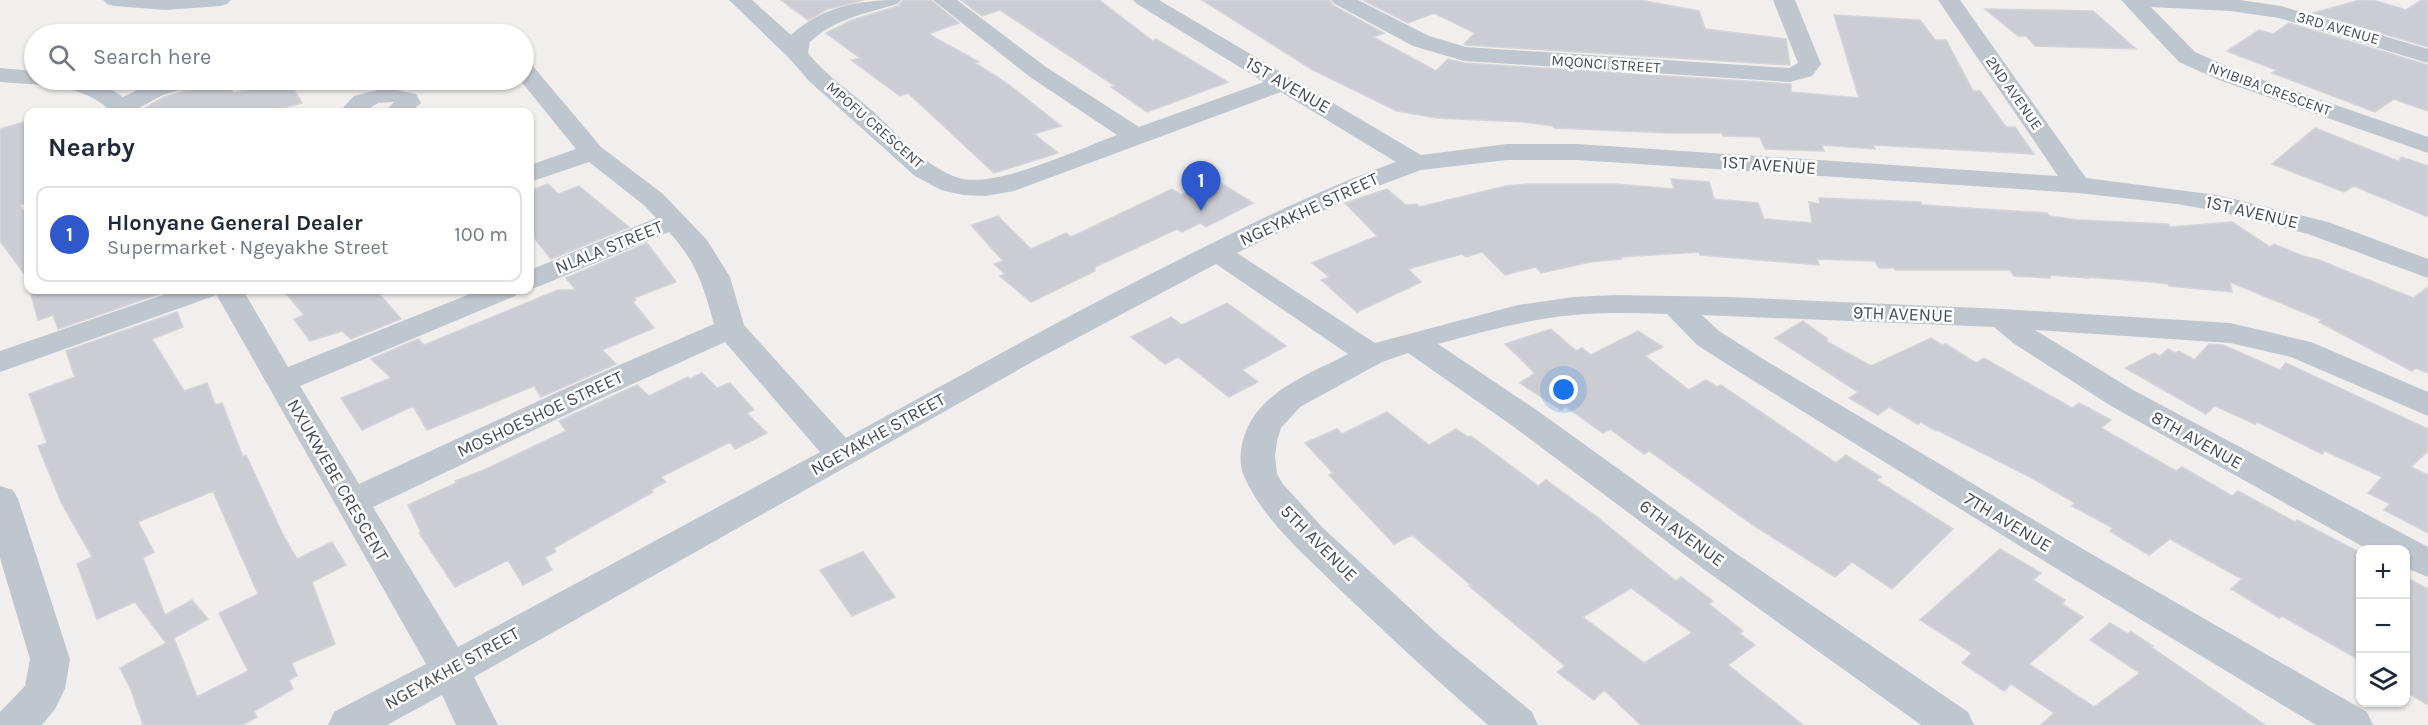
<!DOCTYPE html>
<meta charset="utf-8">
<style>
body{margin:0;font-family:Karla,sans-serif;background:#f2f2f3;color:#1f2937}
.controls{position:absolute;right:18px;bottom:18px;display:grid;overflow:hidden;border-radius:12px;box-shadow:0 2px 4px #0004}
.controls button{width:54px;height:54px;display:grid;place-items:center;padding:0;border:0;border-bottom:2px solid #e0e1e3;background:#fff;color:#1f2937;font:30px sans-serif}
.you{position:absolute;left:1564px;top:390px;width:21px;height:21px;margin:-15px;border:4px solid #fff;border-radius:50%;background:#1a73e8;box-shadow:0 0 0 9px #1a73e833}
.badge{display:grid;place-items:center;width:39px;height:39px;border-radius:50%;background:#2e58cb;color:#fff;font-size:20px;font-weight:700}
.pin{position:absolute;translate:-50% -50px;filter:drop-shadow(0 2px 3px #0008)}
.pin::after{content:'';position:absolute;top:32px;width:21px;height:18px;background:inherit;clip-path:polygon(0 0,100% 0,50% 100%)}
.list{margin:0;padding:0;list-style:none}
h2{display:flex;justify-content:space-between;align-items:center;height:78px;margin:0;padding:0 24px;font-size:26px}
h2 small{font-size:20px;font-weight:400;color:#747a83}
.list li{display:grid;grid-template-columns:39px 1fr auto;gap:18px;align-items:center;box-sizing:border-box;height:96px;margin:0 12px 12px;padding:0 12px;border:2px solid #e0e1e3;border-radius:12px}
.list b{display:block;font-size:22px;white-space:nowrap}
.list p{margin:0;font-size:20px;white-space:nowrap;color:#747a83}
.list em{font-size:20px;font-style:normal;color:#747a83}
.icon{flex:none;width:33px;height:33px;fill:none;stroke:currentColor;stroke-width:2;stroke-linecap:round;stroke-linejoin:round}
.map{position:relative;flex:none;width:2428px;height:725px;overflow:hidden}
.search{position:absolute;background:#fff;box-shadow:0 2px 4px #0004;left:24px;top:24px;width:510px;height:66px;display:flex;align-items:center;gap:15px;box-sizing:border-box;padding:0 21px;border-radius:33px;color:#747a83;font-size:22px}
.panel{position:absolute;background:#fff;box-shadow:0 2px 4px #0004;left:24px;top:108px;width:510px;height:186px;border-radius:12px}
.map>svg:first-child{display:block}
</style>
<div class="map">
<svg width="2428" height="725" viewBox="0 0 2428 725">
<rect width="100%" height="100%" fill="#f0efee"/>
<path fill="#cccdd2" stroke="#d3d3d9" stroke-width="1.5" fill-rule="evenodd" d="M781 0H864L828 9 808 20Z
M903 0H931L959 23 928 34 979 62 975 63 1008 84 1061 126 1034 134 1058 153 994 173 908 93 900 96 851 60 860 58 826 33 852 20 898 6Z
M961 0H1099L1153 41 1156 39 1228 82 1147 112 1111 87 1115 86 1000 10 982 16Z
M1202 0H1329L1334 6 1384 33 1373 37 1436 71 1448 59 1464 63 1791 84V92L1859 98 1834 15 1920 20 1935 40H1946L1973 91H1980L2006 127H2015L2034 154 1873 145 1875 149 1822 145 1824 151 1765 149 1760 137 1723 136 1722 133H1670L1554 128 1553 126 1524 122 1437 118 1397 111 1313 70Z
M1363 0H1639L1699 11 1705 29 1786 39 1790 65 1466 45 1464 44 1475 33 1434 13 1408 23Z
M2360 0H2373L2406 10 2422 0H2428V47L2313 13Z
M1985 9 2093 11 2136 49 2035 46 2026 36H2018Z
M2289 23 2428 65V111L2394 99 2375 112 2272 73 2276 70 2227 51 2259 30 2273 34Z
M223 80 234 93 288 80 302 103 267 112H138L164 97Z
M28 121V202L20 205 28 219V279L0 241V129Z
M2315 128 2398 161 2402 157 2428 166V217L2354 186 2344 192 2272 164Z
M1214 179 1253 203 1206 227 1200 223 1182 232 1177 229 1095 267V271L1031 302 1000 276 1005 274 994 264 1003 261 971 225 998 216 1031 249 1066 233 1071 237 1172 189 1181 195Z
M1671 179 1709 182 1714 199 1758 203 1764 219 1812 223 1809 202 1820 204 1819 198 1920 202 1922 205 2047 213 2050 216 2077 220 2168 224 2170 227 2232 222 2270 247 2274 244 2303 256 2319 260 2413 298 2428 287V373L2416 368 2412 371 2319 322 2322 320 2230 282 2232 292 2169 286 2168 284 2153 282 2087 277 2088 278 2051 275 2050 278 2014 276 2010 270H1895L1894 268H1879L1875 261 1817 259 1819 265 1700 255 1699 252 1620 257 1622 259 1590 262 1541 273 1536 267 1505 275 1482 252 1466 257 1462 254 1408 269 1421 282 1357 312 1321 280 1329 277 1312 263 1377 236 1345 203 1387 189 1406 205 1417 204 1419 207 1506 186 1530 184H1615L1674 189Z
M548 184 558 194 579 186 629 227 551 259 530 233V191Z
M647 243 676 282 634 298 636 300 633 302 654 328 602 350 616 364 541 397 534 386 427 430 413 406 362 430 341 398 391 378 371 359 418 339 424 345 558 290H576L566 278Z
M43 290H167L168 291 58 329 53 315 38 320 31 295Z
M283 290H376L401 319 351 339 342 331 310 341 294 319 304 315Z
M1227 303 1286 346 1242 370 1258 382 1229 397 1178 357 1165 364 1131 337 1171 317 1182 325Z
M177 312 183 327 152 339 184 391 207 383 215 405 222 403 243 457 246 455 282 533 297 559 332 542 346 565 312 582 335 644 292 663 297 676 289 680 293 689 254 711 257 717 242 725H141L143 724 131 690 120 668 166 643 135 602 97 619 77 564 92 557 62 504 38 446 47 443 29 394 75 377 66 351ZM213 491 258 594 219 613 248 671 197 697 174 638 208 619 192 600 165 615 143 558 154 552 138 522Z
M1803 321 1828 339 1826 341 1871 366 1931 338 1942 345 1946 344 1976 363 1984 358 2072 408 2079 403 2111 420 2101 428 2176 471 2182 467 2232 496 2238 491 2295 522 2297 520 2361 553V661L2282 616 2279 618 2231 589 2242 579 2170 539 2149 555 2110 531 2113 528 2072 506 2075 503 2030 477 1937 430 1936 431 1921 422 1918 424 1889 407 1878 415 1849 398 1858 392 1775 338Z
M1551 329 1576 351 1582 348 1591 355 1638 331 1663 347 1645 356 1689 390 1706 380 1717 387 1721 385 1836 463 1846 455 1881 477 1876 480 1953 529 1892 589 1852 562 1835 577 1753 525 1649 451 1644 454 1610 429 1603 433 1566 407 1561 410 1520 383 1535 373 1505 344Z
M2209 344 2223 345 2280 370 2286 363 2428 429V451L2411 467 2428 475V533L2384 510 2390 504 2368 493 2382 477 2325 451 2322 454 2257 422 2255 424 2215 406 2206 414 2125 368 2154 353 2160 356 2168 349 2175 353 2179 351 2194 360Z
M702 373 717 388 730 383 754 410 747 413 767 433 735 449 730 442 661 477 666 482 651 490 653 492 554 548 556 552 545 557 552 570 523 585 508 560 455 587 419 533 421 532 408 505 456 483 455 481 482 471 566 431 559 421 637 385 649 396 688 377 690 379Z
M1387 412 1429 445 1456 429 1468 437 1471 436 1538 486 1546 480 1597 517 1676 581 1681 577 1713 601 1709 604 1743 631 1739 633 1755 645 1728 665 1803 725H1641L1604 690 1594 700 1557 672 1565 666 1469 586 1471 585 1412 535 1394 544 1329 475 1333 473 1305 443 1337 429 1342 434ZM1631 588 1692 633 1644 663 1583 617Z
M2000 549 2041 573 2033 580 2065 600 2062 604 2083 617 2029 664 2094 707 2140 673 2090 640 2110 623 2128 634 2131 632 2153 646 2151 647 2265 725H2041L2054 713 2011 684 2004 691 1962 663 1972 653 1920 620Z
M863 552 895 597 852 616 820 570Z
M2406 577 2428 589V705L2406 692Z"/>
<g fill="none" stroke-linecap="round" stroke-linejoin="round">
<path fill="#c0c6ce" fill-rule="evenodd" d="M103 0H231L227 4 220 6 166 10 114 6 107 4Z
M729 0H752L791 35C823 6 859 0 901 0L897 4C867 13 834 19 810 42L808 53C827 77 854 94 876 114 900 137 927 168 959 178 995 189 1081 148 1117 135L1030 77 933 0H957L1046 67 1139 127 1264 82 1137 4 1133 0H1159L1421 155 1507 144H1577L2058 176 1938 0H1960L2086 178 2217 195 2328 222 2428 259V278L2308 234 2217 211 2177 204 2078 193 1577 160H1507L1421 170 1362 192 1237 253 1375 343 1518 305 1573 297 1615 295 1729 297 2002 309 2230 323 2311 342 2428 392V416L2291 357 2230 343 2035 330 2133 390 2428 547V577L2406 568V550H2369L2111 406 2013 343 1994 327 1702 315 1719 331 1763 359 2088 552 2367 712 2373 725H2316L2062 572 1741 373 1697 345 1667 314C1636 313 1605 312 1574 315 1528 319 1483 332 1438 344L1538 411 1731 550 1968 712 1974 725H1921L1705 570 1514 427 1408 353 1382 362 1300 407 1281 428 1277 441 1275 456 1277 474 1283 484 1323 528 1441 637 1532 712 1538 725H1488C1436 680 1387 634 1337 587 1304 554 1263 520 1244 476 1239 466 1240 451 1243 440 1256 392 1308 375 1348 354L1216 264 1032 362 474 677 498 725H456L442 695 387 725H328L334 712 426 664 216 294 214 296 0 372V351L177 290H243L288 367 480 290H519L515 296 300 386 359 484 571 386 714 324C703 285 697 263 669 232L540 286 530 289V270L656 218 645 206 589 162 530 182V165L576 149 520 80H524V63L532 65 601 147 663 194 707 240 730 277 744 325 846 438C963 374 1079 309 1198 250 1263 218 1328 186 1396 162L1281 92 1014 191 985 196 963 195 941 190 915 176 809 81 789 58ZM725 342 820 452 458 647 373 507 593 402Z
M1331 0H1358L1429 36 1466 47 1789 68 1798 63 1773 0H1795L1821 64 1812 76 1790 82 1464 61 1413 46 1335 4Z
M2121 0H2240L2281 6 2428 49V63L2279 18 2230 11 2151 7 2195 52 2235 70 2428 137V153L2219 80 2179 62Z
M0 68 34 71V80C66 80 96 76 123 97 150 83 169 77 200 80L196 85 163 95 135 110 136 112H111C85 83 36 85 0 82Z
M385 88 416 94 421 103 411 112H384L394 102 378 103 363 112H339L354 96Z
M0 486 13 490 18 499 70 659 65 689 55 709 42 725H0V712L25 686 30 659 0 558Z"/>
</g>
<g text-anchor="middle" stroke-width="5" stroke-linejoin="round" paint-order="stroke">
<g font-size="15" fill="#484e59" stroke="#fff">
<text transform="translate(2338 28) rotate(16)" y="5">3RD AVENUE</text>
<text transform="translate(1606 64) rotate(4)" y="5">MQONCI STREET</text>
<text transform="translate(2270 89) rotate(20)" y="5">NYIBIBA CRESCENT</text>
<text transform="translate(2014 93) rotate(55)" y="5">2ND AVENUE</text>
<text transform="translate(875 125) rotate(41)" y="5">MPOFU CRESCENT</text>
</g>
<g font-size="18" fill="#484e59" stroke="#fff">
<text transform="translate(1288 85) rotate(30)" y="6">1ST AVENUE</text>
<text transform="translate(1769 165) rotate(4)" y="6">1ST AVENUE</text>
<text transform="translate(1309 209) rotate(-25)" y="6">NGEYAKHE STREET</text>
<text transform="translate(2252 212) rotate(13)" y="6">1ST AVENUE</text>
<text transform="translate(609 247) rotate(-22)" y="6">NLALA STREET</text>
<text transform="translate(1903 314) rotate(2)" y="6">9TH AVENUE</text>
<text transform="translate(540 414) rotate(-25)" y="6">MOSHOESHOE STREET</text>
<text transform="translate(878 434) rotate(-29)" y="6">NGEYAKHE STREET</text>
<text transform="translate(2197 440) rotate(29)" y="6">8TH AVENUE</text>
<text transform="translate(338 480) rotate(60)" y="6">NXUKWEBE CRESCENT</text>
<text transform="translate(2008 522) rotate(31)" y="6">7TH AVENUE</text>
<text transform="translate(1682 533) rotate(36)" y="6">6TH AVENUE</text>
<text transform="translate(1319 543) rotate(45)" y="6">5TH AVENUE</text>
<text transform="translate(452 668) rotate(-29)" y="6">NGEYAKHE STREET</text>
</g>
</g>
</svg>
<div class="controls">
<button>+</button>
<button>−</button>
<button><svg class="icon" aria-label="layers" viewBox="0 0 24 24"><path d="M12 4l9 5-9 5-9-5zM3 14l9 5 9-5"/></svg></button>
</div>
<div class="you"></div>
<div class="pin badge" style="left:1201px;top:211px">1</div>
<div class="search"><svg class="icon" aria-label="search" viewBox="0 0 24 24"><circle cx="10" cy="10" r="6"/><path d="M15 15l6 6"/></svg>Search here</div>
<section class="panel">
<h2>Nearby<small></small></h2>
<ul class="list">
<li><span class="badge">1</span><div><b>Hlonyane General Dealer</b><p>Supermarket · Ngeyakhe Street</p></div><em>100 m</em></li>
</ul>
</section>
</div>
